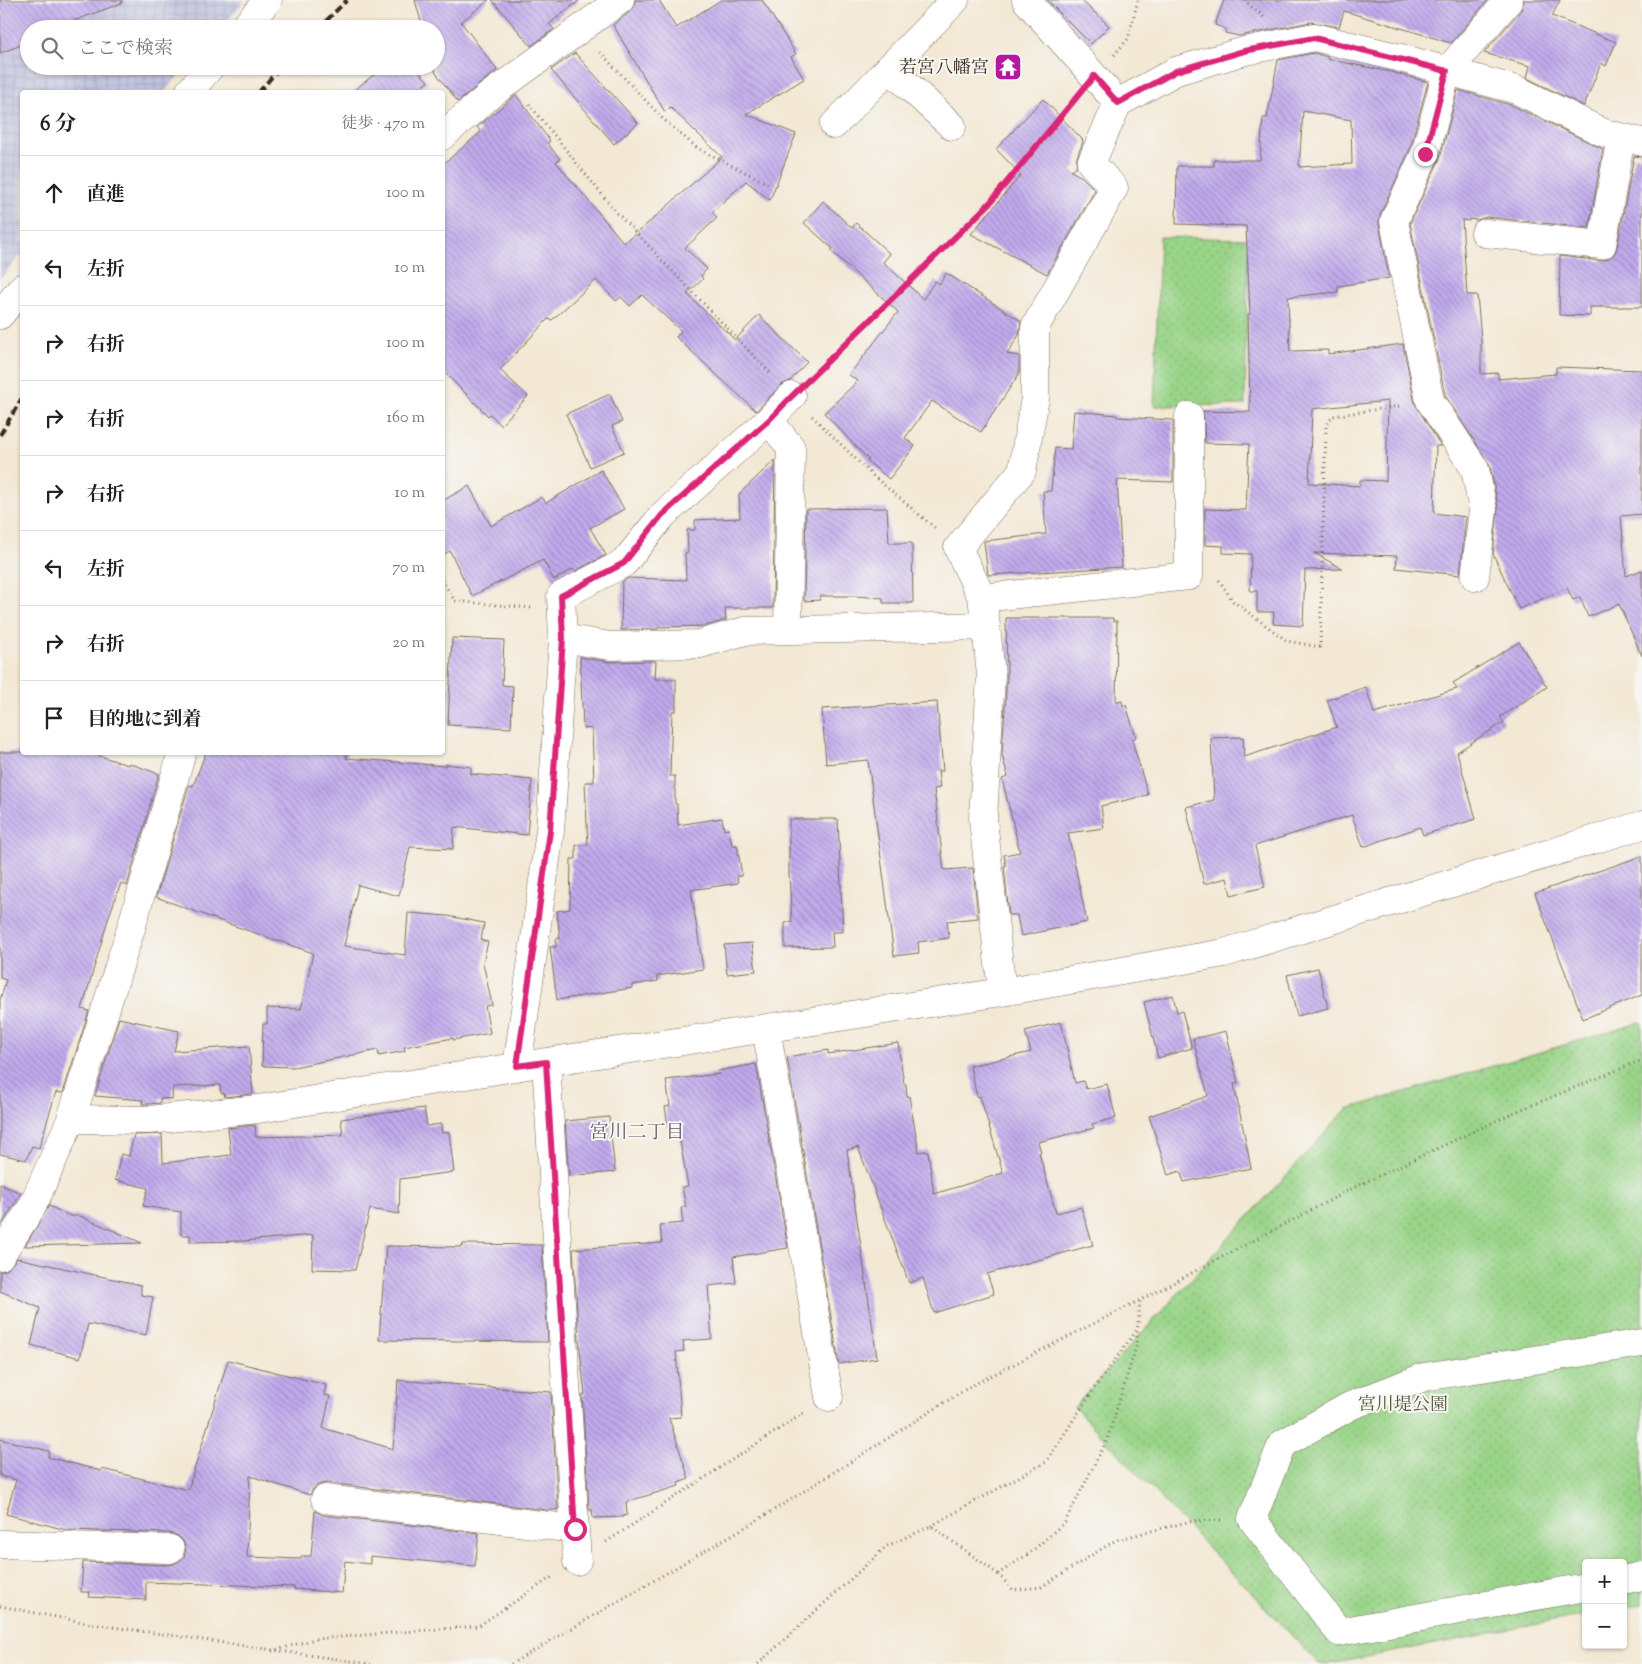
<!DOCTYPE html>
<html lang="ja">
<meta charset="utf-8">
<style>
body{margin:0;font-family:"Sorts Mill Goudy","Noto Serif JP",serif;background:#f6f6f6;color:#222}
.controls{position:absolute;right:15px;bottom:15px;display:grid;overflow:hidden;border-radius:5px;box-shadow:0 1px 4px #0004}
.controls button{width:45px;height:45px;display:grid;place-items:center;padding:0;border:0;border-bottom:1px solid #e0e0e0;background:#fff;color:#222;font:25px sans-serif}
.stop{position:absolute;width:15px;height:15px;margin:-11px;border:4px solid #db2777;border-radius:50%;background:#fff}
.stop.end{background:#db2777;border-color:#fff;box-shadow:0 1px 5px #0008}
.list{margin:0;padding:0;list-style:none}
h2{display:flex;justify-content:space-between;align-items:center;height:65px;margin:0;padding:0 20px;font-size:21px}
h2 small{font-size:16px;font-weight:400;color:#767676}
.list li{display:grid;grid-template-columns:32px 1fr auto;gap:15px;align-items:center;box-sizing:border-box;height:75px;padding:0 20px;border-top:1px solid #e0e0e0}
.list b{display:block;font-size:19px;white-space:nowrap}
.list em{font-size:16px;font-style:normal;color:#767676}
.icon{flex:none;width:28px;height:28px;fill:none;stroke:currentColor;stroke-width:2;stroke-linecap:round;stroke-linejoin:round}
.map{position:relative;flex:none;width:1642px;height:1664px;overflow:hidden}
.search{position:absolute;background:#fff;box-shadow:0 1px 4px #0004;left:20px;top:20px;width:425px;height:55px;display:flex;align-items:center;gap:12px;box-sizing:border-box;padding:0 18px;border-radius:28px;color:#767676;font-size:19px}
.panel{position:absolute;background:#fff;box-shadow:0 1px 4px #0004;left:20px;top:90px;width:425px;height:665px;border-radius:5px}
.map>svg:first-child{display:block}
</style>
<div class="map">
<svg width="1642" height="1664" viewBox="0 0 1642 1664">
<defs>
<pattern id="industrial-grid" width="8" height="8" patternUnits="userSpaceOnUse" patternTransform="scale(1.25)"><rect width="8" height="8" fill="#c0c2dd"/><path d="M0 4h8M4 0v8" fill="none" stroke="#a6a7bd"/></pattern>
<pattern id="park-dots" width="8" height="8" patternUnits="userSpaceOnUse" patternTransform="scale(1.25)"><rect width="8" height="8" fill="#99d488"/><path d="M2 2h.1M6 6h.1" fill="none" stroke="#85b675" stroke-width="1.8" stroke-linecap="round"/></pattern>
<pattern id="building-back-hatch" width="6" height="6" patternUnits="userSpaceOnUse" patternTransform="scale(1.25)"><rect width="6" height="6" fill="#c0aaed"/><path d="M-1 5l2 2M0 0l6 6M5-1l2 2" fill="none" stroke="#9d8bbf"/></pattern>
</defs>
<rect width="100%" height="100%" fill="#f6f6f2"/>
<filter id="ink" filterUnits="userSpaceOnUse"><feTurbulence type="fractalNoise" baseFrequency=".02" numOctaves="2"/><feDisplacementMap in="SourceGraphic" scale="10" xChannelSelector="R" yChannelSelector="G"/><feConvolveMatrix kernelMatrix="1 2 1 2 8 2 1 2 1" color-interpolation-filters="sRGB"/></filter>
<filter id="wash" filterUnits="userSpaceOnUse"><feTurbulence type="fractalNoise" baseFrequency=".0096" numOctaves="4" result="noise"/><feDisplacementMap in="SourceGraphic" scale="20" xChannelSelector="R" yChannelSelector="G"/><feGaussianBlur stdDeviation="1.12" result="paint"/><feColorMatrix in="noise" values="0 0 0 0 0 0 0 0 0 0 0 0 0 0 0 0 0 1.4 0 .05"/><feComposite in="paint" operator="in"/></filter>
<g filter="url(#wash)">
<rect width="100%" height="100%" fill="#f3e8d4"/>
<path fill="url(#industrial-grid)" d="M0 0H245L220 29H29V66H187L164 92H22V254L0 279Z"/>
<path fill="url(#park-dots)" stroke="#6a7f53" d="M1160 237 1248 239 1245 405 1154 406Z
M1642 1022V1604L1623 1608V1563H1586V1615L1330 1664H1319L1074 1407 1347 1109Z"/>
<g id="blocks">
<path fill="url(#building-back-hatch)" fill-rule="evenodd" d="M0 0H122V3L52 29H29V42L0 53Z
M415 0H489L461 22 497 70 458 102 436 73 434 66H436V29H423Z
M492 0H580L549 24 554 29 531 46Z
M635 0H659L676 28 721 0H762L796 54 791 57 804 79 746 114 796 134 770 200 746 181 712 212 717 218 685 248 707 269 701 276 703 279 687 294 735 340 759 315 807 362 790 381 781 385 756 411 676 337 681 331 642 295 630 306 621 297 616 301 596 280 552 320 548 319 500 370 528 396 501 425 490 414 488 416 442 370V165L481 132 477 127 516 95 550 141 547 143 560 159 556 162 624 243 653 219 722 157 670 107 665 112 613 25 630 12 634 7Z
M1047 0H1081L1109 26 1091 44Z
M1224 0H1488L1451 43 1344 11 1339 27 1311 22 1239 36 1225 33 1226 29 1215 25Z
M1524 0H1560L1552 16 1616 42 1606 66 1601 63 1584 106 1527 78 1530 66 1484 53 1521 10Z
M575 53 638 123 614 144 551 70Z
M1314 53 1328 57 1327 59 1391 72 1428 82 1410 149 1380 215 1379 224 1389 278 1338 286V292L1288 297 1290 351 1328 350V354L1403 344 1415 404 1441 446H1436L1434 513 1466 517 1460 575 1396 568 1397 556 1314 553 1343 569 1305 570 1303 626 1273 624 1274 612H1257V591H1250L1251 554 1223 553V546L1205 545V509L1246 510 1249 444 1205 443 1203 411 1250 412 1248 314H1250L1246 226 1176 224 1177 166H1214V160H1260L1263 118H1267L1278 60ZM1303 111 1351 120 1352 164 1299 167ZM1388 401 1386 481 1360 480V486L1309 483 1312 409Z
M385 66H415L428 82 414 92H352Z
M1458 90 1511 105 1603 149 1589 228 1487 217 1477 220 1469 219V221L1462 220 1467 295H1477L1481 338V374L1498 373V379L1556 374V367L1642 370V514L1621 516 1626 576 1642 570V656L1619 604 1588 617 1580 597 1573 600 1567 588 1519 609 1493 554 1498 507 1490 466 1445 395 1410 223 1440 158Z
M1043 99 1082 139 1083 142 1077 157 1076 167 1071 171 1082 177 1095 190 1047 274 971 234 1021 175 996 149Z
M1634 156 1642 157V307H1590V316L1559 315 1560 256 1601 261 1608 259 1614 254 1617 248Z
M823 201 852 228 856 223 890 254 883 262 923 299 935 281 940 284 946 273 1021 321 1019 335 1007 354 1019 356V374L981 432 932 401 905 438 915 446 889 479 867 461 869 460 824 413 858 381 849 375 898 312 831 251 833 249 804 223Z
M610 394 622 422 612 426 624 452 590 467 566 414Z
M1074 411 1117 415V417L1173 420V482L1117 480 1122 567 988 575 984 541 1046 534 1043 491H1051L1055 448 1071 449Z
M775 460 773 608H725L726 620 705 626 659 627 658 629 621 630 622 582 628 578 686 580 685 553 688 552 687 530H695V520L740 518 739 494Z
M601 470 624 509 590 528 606 555 575 571 573 569 554 580 543 560 472 596 450 551 442 555V501L469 486 491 526 542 497 546 503Z
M887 508 889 543H912L913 603H883V598L856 596H820V600L804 601 806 509Z
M1006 618H1113V621H1117L1116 703 1122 701 1123 706 1126 705 1136 737 1132 740 1148 795 1101 806 1104 828 1068 833 1087 922 1021 936 1017 915H1009L1004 866H1006L1004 855 1020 852 1002 779 1008 777 1002 755 1007 676Z
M452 638 504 640 502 685 513 686 511 728 448 725Z
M1519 642 1547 687 1500 717 1504 722 1457 752 1476 819 1423 835 1420 827 1363 847 1352 815 1255 846 1265 887 1231 895 1227 878 1204 884 1186 807 1214 800 1211 738 1243 737 1244 757 1337 727 1327 700 1366 687 1374 713 1457 689 1453 683Z
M580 657 610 662 656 661 655 679H676V711H672L670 776H675V804H677L678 825 722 818 724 830 729 829 732 845H737L742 876H737L738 883 691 890 703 969 657 976 658 981 632 985V988L557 1000 550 947H556V939L560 938 557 911 570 909 571 859H576V845H588L585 782H594L592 729 583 728Z
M937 702 943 771H938L940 788 934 789 944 870 973 868 978 918 947 921 949 938 918 942 919 953 894 956 868 760 826 764 822 709Z
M0 752H88L128 765 129 763 159 774 127 886 121 883 109 916 82 1009 89 1011 63 1093 56 1092 39 1148 32 1146 26 1160 0 1154V1000L6 980 0 978Z
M206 752H348L346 758 446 766V764L471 767V774L532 780 527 835 454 827 453 849 410 847 399 896 358 885 344 946 405 955 408 913 448 916 484 923 481 940 488 942 483 963 492 1005 485 1006 490 1033 453 1040V1038L404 1047 405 1051 379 1056 378 1050 294 1067 262 1066 263 1024H267V1008L301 1009 313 953 229 924 156 897 189 785 193 786Z
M789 819H838L843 932H832L833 947 785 948V923L792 922 789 876Z
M1642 856V995L1583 1019 1535 893Z
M752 943 756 971 727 974 724 945Z
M1318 968 1328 1008 1297 1016 1287 975Z
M1173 995 1177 1012 1182 1011 1192 1048 1158 1058 1144 1002Z
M119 1018 179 1031 174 1051 249 1046 253 1094 225 1097 224 1093H221L220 1085 173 1087 172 1099 160 1098V1103L148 1104H142L143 1100 95 1096Z
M1061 1022 1075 1083 1083 1081 1086 1089 1107 1084 1116 1118 1092 1124 1094 1128 1038 1142 1041 1152 1039 1153 1056 1213 1081 1207 1093 1245 987 1274 994 1294 934 1313 923 1278 909 1283 858 1147 847 1150 877 1358 839 1364 787 1057 828 1050V1054L898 1043 904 1084H906L907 1096H909L919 1152 928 1151 934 1194 1003 1173 980 1096 977 1097 970 1066 1031 1052 1025 1031Z
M1226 1031 1238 1083 1234 1084 1251 1168 1184 1182 1180 1171 1168 1175 1149 1116 1208 1096 1193 1039Z
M756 1064 788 1248 733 1257 736 1283 708 1286 712 1339 683 1341 684 1351 676 1352 681 1417 669 1418 689 1479 678 1483 679 1486 626 1502 627 1515 623 1516V1517L593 1518 592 1510H589L582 1395H585L579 1340 573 1249 662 1243 660 1225 683 1223 681 1208 686 1207 682 1187 688 1186 679 1136 670 1137 665 1107 670 1106 666 1080 719 1074 718 1071Z
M424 1108 427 1126 441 1124 442 1133 449 1132 454 1172 400 1179 399 1214 370 1209 355 1270 312 1269 313 1235 244 1241 190 1242V1235H181V1212L143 1206 148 1188 115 1180 121 1154 129 1156 134 1135 162 1134 163 1163 231 1155 228 1128 255 1125 256 1137 343 1135 341 1119Z
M609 1117 615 1172 569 1176 565 1121Z
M0 1184 21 1193 0 1227Z
M49 1206 70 1216H80L142 1243 25 1246Z
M463 1244 542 1245 548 1342 379 1340 386 1246 462 1247Z
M17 1258 141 1285V1295L153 1297 146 1335 88 1324 80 1358 31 1345 40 1308 0 1291V1271L7 1270Z
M228 1360 326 1385 324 1395 330 1396 323 1428 393 1449 398 1380 551 1392 558 1510H547L327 1483 318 1485 313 1489 310 1495 250 1476 247 1557 301 1559V1556H311L315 1511 323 1515 479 1533 475 1566 370 1556V1564L345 1561 342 1593 294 1589V1587L146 1582V1600L89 1597 90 1592H81L83 1562 170 1565 178 1562 184 1557 186 1549 183 1541 178 1536 170 1533 66 1530 6 1514 16 1480 0 1476V1439L49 1451 48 1457 101 1471 102 1469 188 1490Z"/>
</g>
</g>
<g filter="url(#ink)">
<use href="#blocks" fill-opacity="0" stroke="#7b6c5e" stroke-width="1"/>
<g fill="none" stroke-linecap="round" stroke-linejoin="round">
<g stroke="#7b6c5e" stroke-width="29">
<path id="minor" d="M1026 0 1118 103
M243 29 268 0
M889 68 952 126
M189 92 211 66
M834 125 955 0
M442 136 490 95 620 0
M1485 233 1602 245 1621 137
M0 315 22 288
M769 420 791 448 788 629
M1475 577 1483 510 1475 469 1430 401 1394 221 1425 154 1447 71 1509 0
M982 598 1189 576V416
M563 638 610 646 700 644 745 631 986 626
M1002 992 983 819 991 675 986 626 982 598 958 548 1022 471 1035 398V327L1114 188 1091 163 1118 103 1176 71 1245 51 1314 37 1401 58 1517 90 1604 133 1642 142
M766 1028 829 1397
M546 1062 577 1561
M517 1067 550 831 563 638 561 596 624 563 663 515 769 420 792 396
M71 1119 149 1120 258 1109 546 1062 1002 992 1224 953 1642 825
M0 1256 32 1207 71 1119 132 925 182 752
M325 1499 575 1529
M0 1544 170 1549
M1623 1580 1642 1576
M1586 1587 1339 1632 1252 1519 1282 1444 1350 1406 1424 1377 1642 1343"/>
</g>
<path stroke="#7b6c5e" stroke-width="3" stroke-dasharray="1 4" stroke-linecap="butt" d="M1244 0 1264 17
M600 52 662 118 697 148 769 184
M1114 55 1128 39 1138 0
M529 104 616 212 772 375
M813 375 989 204 1076 99
M812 416 871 474 935 528
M442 580 455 601 531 608
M1219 580 1233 601 1287 641 1320 647 1326 426 1333 416 1400 406
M931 1526 1046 1462 1093 1390 1137 1330
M606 1542 804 1413
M998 1574 1013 1590 1041 1587 1116 1540 1191 1521 1222 1520
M0 1606 92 1624 371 1664
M272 1651 315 1639 478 1626 552 1577
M511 1664 766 1515 971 1386 1152 1294 1359 1185 1515 1112 1642 1060
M758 1664 887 1546 931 1526 998 1574 1030 1553 1065 1522 1107 1440 1136 1347 1140 1301"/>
<use href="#minor" stroke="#fff" stroke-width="28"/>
<path stroke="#3b2a1e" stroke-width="4" stroke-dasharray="8 4" stroke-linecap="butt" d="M318 29 347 0
M259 92 281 66
M0 435 22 398"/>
</g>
</g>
<g fill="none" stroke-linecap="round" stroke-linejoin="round" filter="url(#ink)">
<path stroke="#db2777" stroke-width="6" d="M575 1529 546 1062 517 1066 550 831 563 638 561 596 624 563 662 515 769 420 792 396 989 204 1094 76 1118 103 1176 71 1244 51 1314 38 1447 71 1425 154"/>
</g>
<defs>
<g id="temple-square" transform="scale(1.4375)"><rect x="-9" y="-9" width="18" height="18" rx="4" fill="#b5179e" stroke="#f6f6f2"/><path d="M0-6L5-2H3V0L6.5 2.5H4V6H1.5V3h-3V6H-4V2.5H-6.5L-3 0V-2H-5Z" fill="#fff"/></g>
</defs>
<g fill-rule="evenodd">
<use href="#temple-square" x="1008" y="67"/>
</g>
<g text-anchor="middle" stroke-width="4" stroke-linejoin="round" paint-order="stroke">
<g font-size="18" fill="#3b2a1e" stroke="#f6f6f2" text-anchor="end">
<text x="989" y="73">若宮八幡宮</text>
</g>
<g font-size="18" fill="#525438" stroke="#f6f6f2">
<text x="1403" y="1410">宮川堤公園</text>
</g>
<g font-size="19" fill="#6a5766" stroke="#f6f6f2">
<text x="637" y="1138">宮川二丁目</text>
</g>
</g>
</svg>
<div class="controls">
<button>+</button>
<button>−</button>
</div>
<div class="stop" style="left:575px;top:1529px"></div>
<div class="stop end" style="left:1425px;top:154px"></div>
<div class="search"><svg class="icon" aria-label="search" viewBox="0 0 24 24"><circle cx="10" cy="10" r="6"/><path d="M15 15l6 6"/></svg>ここで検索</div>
<section class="panel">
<h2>6 分<small>徒歩 · 470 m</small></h2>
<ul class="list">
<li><svg class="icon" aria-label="ahead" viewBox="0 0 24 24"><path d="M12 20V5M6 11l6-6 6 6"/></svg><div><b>直進</b></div><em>100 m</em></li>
<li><svg class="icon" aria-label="left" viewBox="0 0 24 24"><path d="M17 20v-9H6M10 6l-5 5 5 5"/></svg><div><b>左折</b></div><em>10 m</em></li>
<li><svg class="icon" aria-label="right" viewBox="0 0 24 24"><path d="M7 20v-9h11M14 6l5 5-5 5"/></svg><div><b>右折</b></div><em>100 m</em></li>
<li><svg class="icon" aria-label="right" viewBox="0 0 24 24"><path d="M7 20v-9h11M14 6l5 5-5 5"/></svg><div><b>右折</b></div><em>160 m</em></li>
<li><svg class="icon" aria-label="right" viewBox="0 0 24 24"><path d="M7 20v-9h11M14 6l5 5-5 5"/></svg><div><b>右折</b></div><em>10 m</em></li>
<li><svg class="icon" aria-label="left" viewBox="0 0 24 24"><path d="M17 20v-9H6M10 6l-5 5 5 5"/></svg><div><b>左折</b></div><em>70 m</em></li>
<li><svg class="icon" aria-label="right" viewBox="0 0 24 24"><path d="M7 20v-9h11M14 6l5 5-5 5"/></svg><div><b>右折</b></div><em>20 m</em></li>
<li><svg class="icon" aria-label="arrive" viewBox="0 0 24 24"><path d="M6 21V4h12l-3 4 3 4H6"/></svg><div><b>目的地に到着</b></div></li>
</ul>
</section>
</div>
